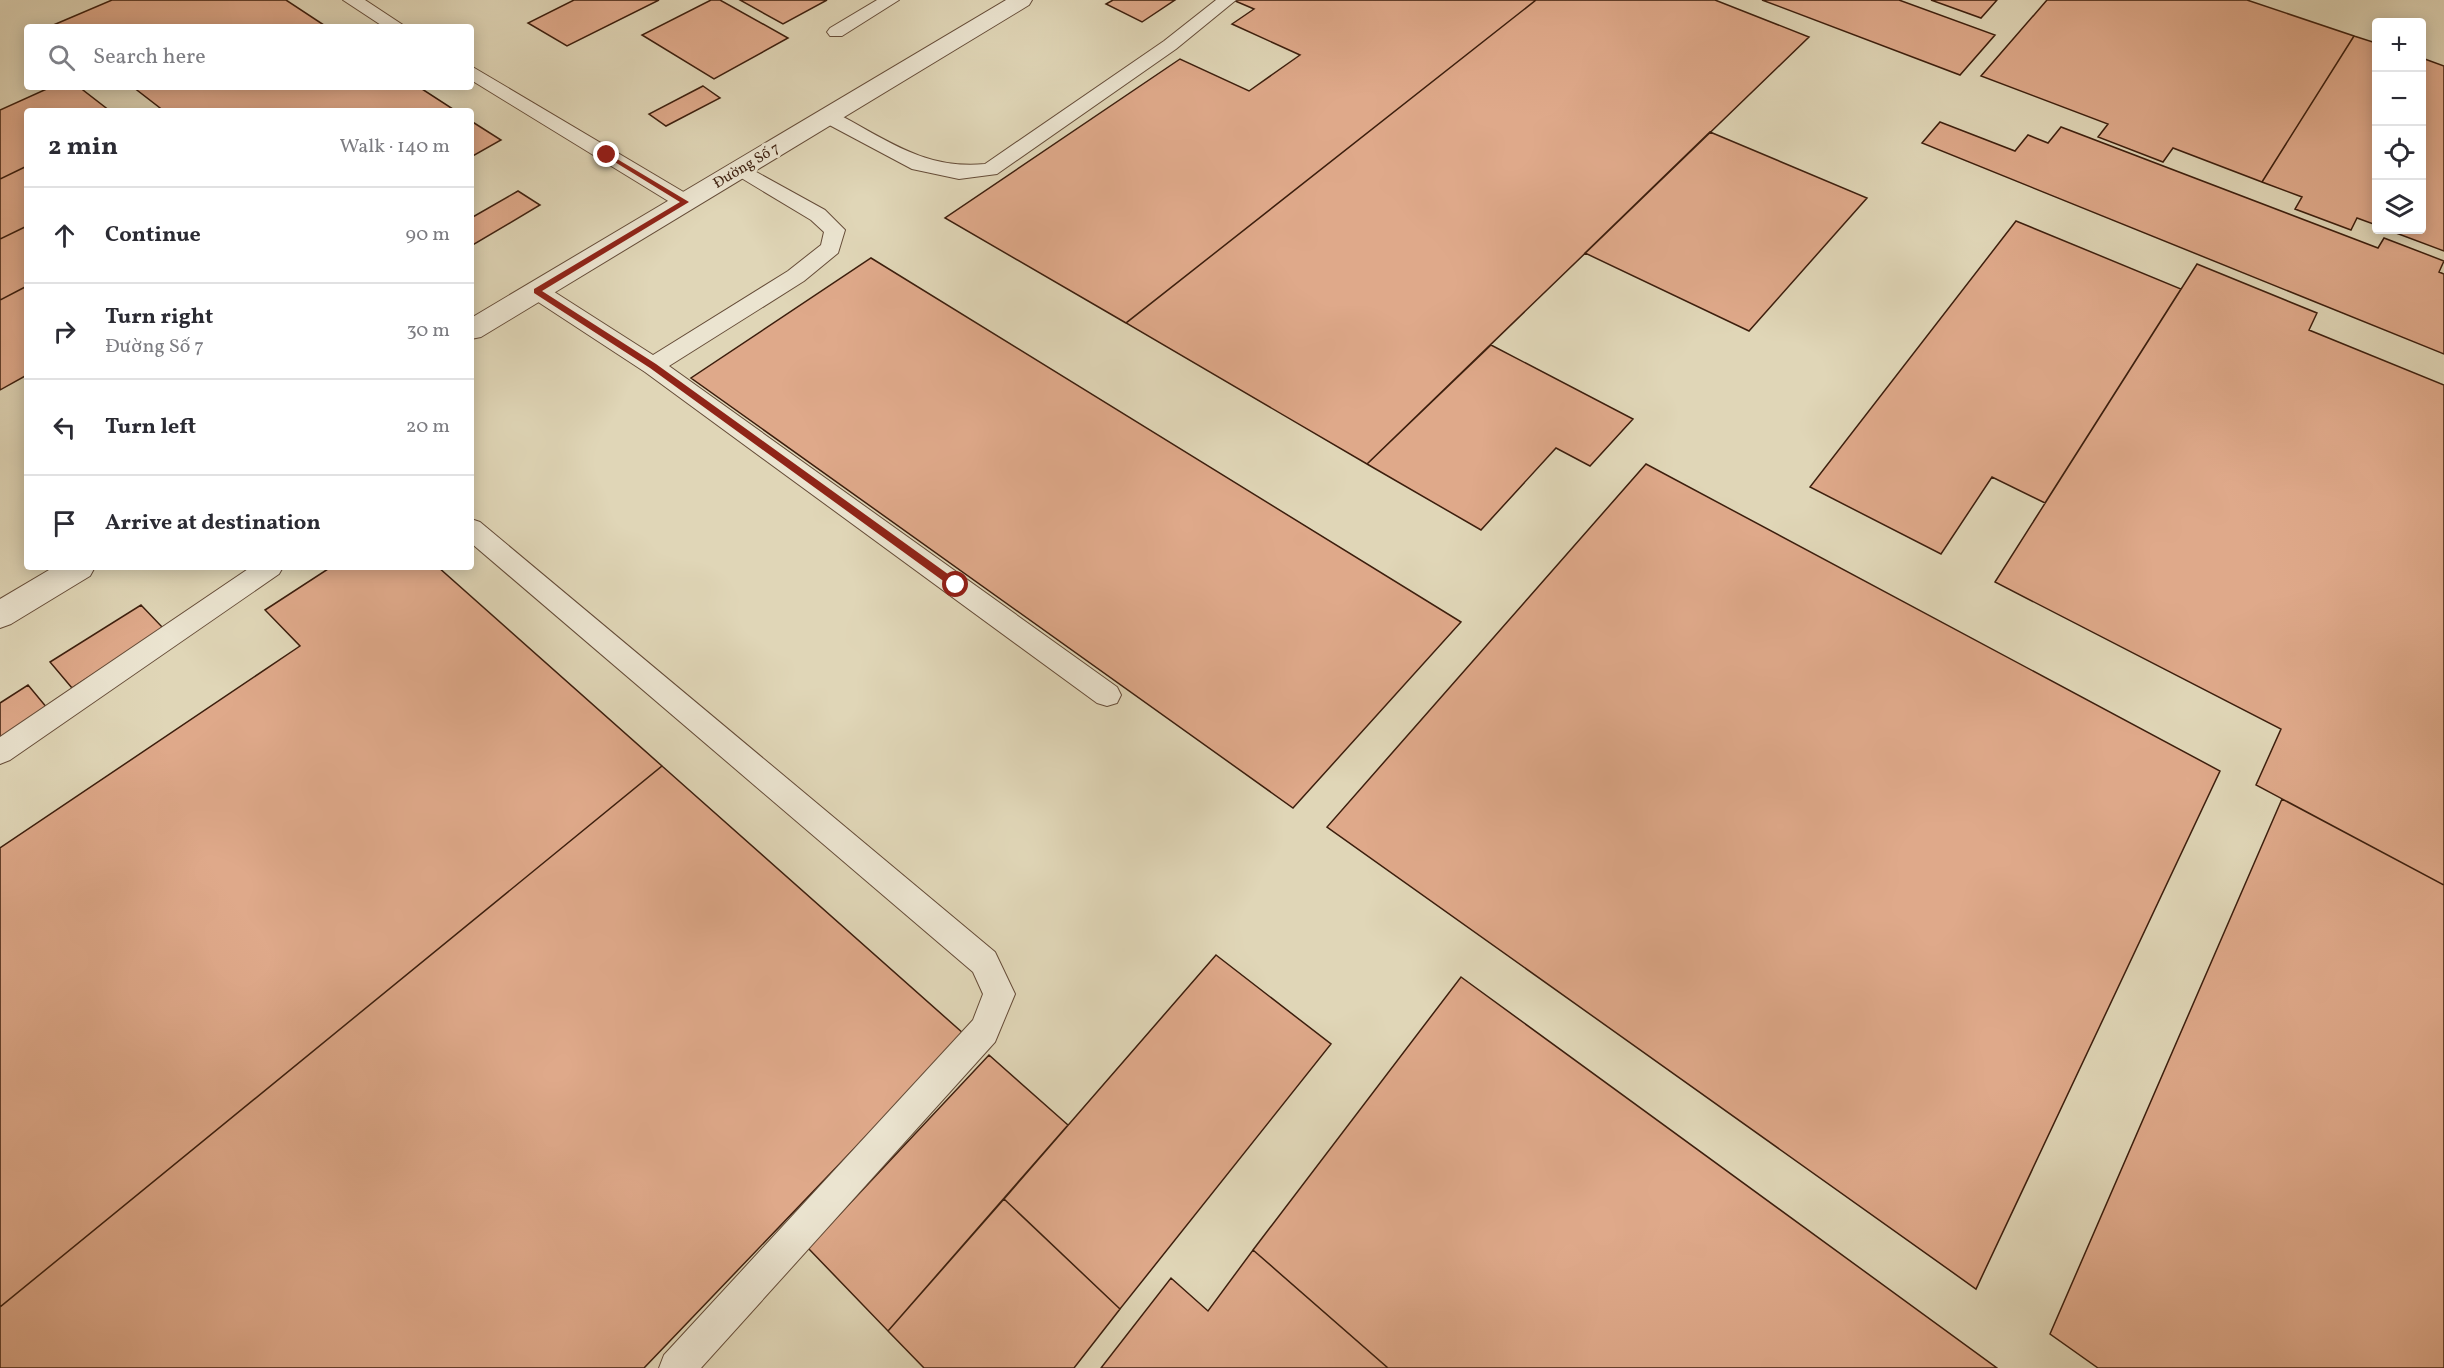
<!DOCTYPE html>
<meta charset="utf-8">
<style>
body{margin:0;font-family:Vollkorn,serif;background:#f7f7f7;color:#2b2b33}
.controls{position:absolute;right:18px;top:18px;display:grid;overflow:hidden;border-radius:6px;box-shadow:0 3px 15px #0003}
.controls button{width:54px;height:54px;display:grid;place-items:center;padding:0;border:0;border-bottom:2px solid #e1e1e2;background:#fff;color:#2b2b33;font:30px sans-serif}
.stop{position:absolute;width:18px;height:18px;margin:-14px;border:4px solid #8f2418;border-radius:50%;background:#fff}
.stop.end{background:#8f2418;border-color:#fff;box-shadow:0 2px 6px #0008}
.list{margin:0;padding:0;list-style:none}
h2{display:flex;justify-content:space-between;align-items:center;height:78px;margin:0;padding:0 24px;font-size:26px}
h2 small{font-size:20px;font-weight:400;color:#7c7c81}
.list li{display:grid;grid-template-columns:39px 1fr auto;gap:18px;align-items:center;box-sizing:border-box;height:96px;padding:0 24px;border-top:2px solid #e1e1e2}
.list b{display:block;font-size:22px;white-space:nowrap}
.list p{margin:0;font-size:20px;white-space:nowrap;color:#7c7c81}
.list em{font-size:20px;font-style:normal;color:#7c7c81}
.icon{flex:none;width:33px;height:33px;fill:none;stroke:currentColor;stroke-width:2;stroke-linecap:round;stroke-linejoin:round}
.map{position:relative;flex:none;width:2444px;height:1368px;overflow:hidden}
.search{position:absolute;background:#fff;box-shadow:0 3px 15px #0003;left:24px;top:24px;width:450px;height:66px;display:flex;align-items:center;gap:15px;box-sizing:border-box;padding:0 21px;border-radius:6px;color:#7c7c81;font-size:22px}
.panel{position:absolute;background:#fff;box-shadow:0 3px 15px #0003;left:24px;top:108px;width:450px;height:462px;border-radius:6px}
.map>svg:first-child{display:block}
</style>
<div class="map">
<svg width="2444" height="1368" viewBox="0 0 2444 1368">
<rect width="100%" height="100%" fill="#e0d6b7"/>
<filter id="stains"><feTurbulence type="fractalNoise" baseFrequency=".00333" numOctaves="4"/><feColorMatrix values="0 0 0 0 .2 0 0 0 0 .09 0 0 0 0 .02 0 0 0 .5 -.17"/></filter>
<radialGradient id="worn" r=".72"><stop offset=".6" stop-color="#630" stop-opacity="0"/><stop offset="1" stop-color="#630" stop-opacity=".3"/></radialGradient>
<path fill="#dfa98a" stroke="#3c1e0d" stroke-width="1.5" d="M112 0H286L327 27 51 26Z
M574 0H659L567 46 528 23Z
M711 0H720L788 38 714 79 642 35Z
M740 0H827L783 24Z
M1113 0H1175L1142 22 1106 4Z
M1233 0H1536L1126 323 945 218 1180 59 1249 91 1300 55 1232 24 1254 9Z
M1536 0H1715L1809 37 1367 464 1126 323Z
M1762 0H1899L1995 35 1960 75Z
M1931 0H1997L1981 18Z
M2047 0H2247L2354 36 2262 182 2173 148 2163 162 2098 137 2108 124 1981 76Z
M2354 36 2376 43V225L2357 218 2351 230 2295 209 2302 197 2262 182Z
M2422 58 2444 66V251L2388 230H2422Z
M703 86 720 98 666 126 649 114Z
M51 87H79L110 111H27V166L0 179V110Z
M133 87H419L456 111H164Z
M471 121 501 140 471 157Z
M1940 122 2015 151 2028 135 2048 143 2061 127 2378 248 2384 238 2444 261 2439 272 2444 274V354L1922 143Z
M1710 132 1867 198 1749 331 1585 253Z
M27 166V226L0 239V179Z
M518 191 540 205 471 246V218Z
M2016 221 2181 289 2045 503 1992 477 1941 554 1810 487Z
M27 226V286L0 300V239Z
M871 258 1461 622 1293 808 691 378Z
M2197 264 2317 313 2309 330 2444 385V885L2256 785 2281 729 1995 582Z
M27 286V375L0 390V300Z
M1491 345 1633 419 1590 466 1556 448 1481 530 1367 464Z
M1646 464 2220 771 1976 1289 1327 827Z
M331 567H438L662 766 0 1307V848L300 646 265 610Z
M141 605 164 629 72 688 50 662Z
M28 685 48 709 0 740V703Z
M662 766 964 1034 644 1368H0V1307Z
M2282 799 2444 885V1368H2098L2050 1334Z
M1216 955 1331 1044 1120 1309 1004 1199Z
M1461 977 1997 1368H1388L1253 1250Z
M989 1055 1068 1125 888 1331 808 1248Z
M1004 1199 1120 1309 1074 1368H924L888 1331Z
M1253 1250 1388 1368H1101L1171 1278 1208 1311Z"/>
<g fill="none" stroke-linecap="round" stroke-linejoin="round">
<g stroke="#654c38" stroke-width="2">
<path id="service" d="M343 0H365L406 27H384Z
M877 0H899L842 36H830L827 32 830 28Z
M1216 0H1236L1176 49 997 174 959 179 912 169 820 120 817 116 827 110 834 112C886 139 924 170 985 164L1164 41Z
M471 66 692 197 695 202 692 207H678L471 80Z
M740 163 825 210 845 230 838 253 804 281 669 366 1117 687 1121 695 1117 703 1107 706 1097 703 645 372 529 296 526 291 529 286 537 284 545 286 653 355 788 271 821 245 824 232 811 220 733 173 730 169 733 165Z
M471 519 480 522 995 952 1015 994 995 1042 701 1368H659L664 1355 973 1020 983 994 973 972 471 543Z
M251 567H283L279 574 10 760 0 764V737Z"/>
</g>
<g stroke="#654c38" stroke-width="2">
<path id="minor" d="M1006 0H1032L1029 5 481 337 471 339V318Z
M54 567H95L90 576 11 624 0 628V599Z"/>
</g>
<use href="#service" fill="#ebe4d0" fill-rule="evenodd"/>
<use href="#minor" fill="#ebe4d0" fill-rule="evenodd"/>
</g>
<path fill="#8f2418" d="M607 153 689 202 542 291 656 364 959 582V588H953L650 368 534 293V289L680 202 605 156Z"/>
<g text-anchor="middle" stroke-width="6" stroke-linejoin="round" paint-order="stroke">
<g font-size="15" fill="#3c1e0d" stroke="#ebe4d0">
<text transform="translate(746 165) rotate(-31)" y="5">Đường Số 7</text>
</g>
</g>
<rect width="100%" height="100%" filter="url(#stains)"/>
<rect width="100%" height="100%" fill="url(#worn)"/>
</svg>
<div class="controls">
<button>+</button>
<button>−</button>
<button><svg class="icon" aria-label="locate" viewBox="0 0 24 24"><circle cx="12" cy="12" r="6"/><path d="M12 2v4M12 18v4M2 12h4M18 12h4"/></svg></button>
<button><svg class="icon" aria-label="layers" viewBox="0 0 24 24"><path d="M12 4l9 5-9 5-9-5zM3 14l9 5 9-5"/></svg></button>
</div>
<div class="stop" style="left:956px;top:585px"></div>
<div class="stop end" style="left:607px;top:155px"></div>
<div class="search"><svg class="icon" aria-label="search" viewBox="0 0 24 24"><circle cx="10" cy="10" r="6"/><path d="M15 15l6 6"/></svg>Search here</div>
<section class="panel">
<h2>2 min<small>Walk · 140 m</small></h2>
<ul class="list">
<li><svg class="icon" aria-label="ahead" viewBox="0 0 24 24"><path d="M12 20V5M6 11l6-6 6 6"/></svg><div><b>Continue</b></div><em>90 m</em></li>
<li><svg class="icon" aria-label="right" viewBox="0 0 24 24"><path d="M7 20v-9h11M14 6l5 5-5 5"/></svg><div><b>Turn right</b><p>Đường Số 7</p></div><em>30 m</em></li>
<li><svg class="icon" aria-label="left" viewBox="0 0 24 24"><path d="M17 20v-9H6M10 6l-5 5 5 5"/></svg><div><b>Turn left</b></div><em>20 m</em></li>
<li><svg class="icon" aria-label="arrive" viewBox="0 0 24 24"><path d="M6 21V4h12l-3 4 3 4H6"/></svg><div><b>Arrive at destination</b></div></li>
</ul>
</section>
</div>
